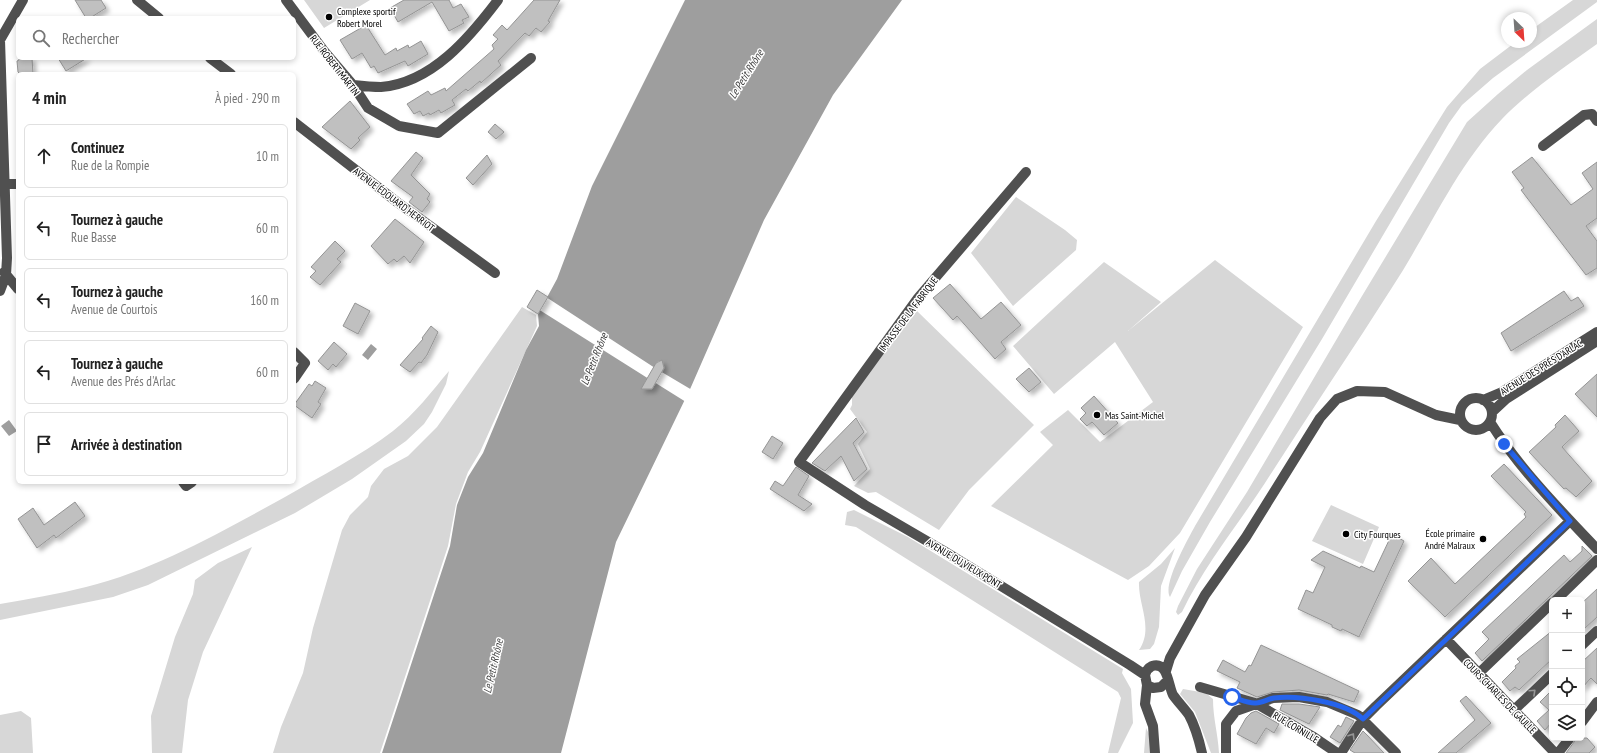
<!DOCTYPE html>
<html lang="fr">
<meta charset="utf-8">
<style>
body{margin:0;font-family:"PT Sans Narrow",sans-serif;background:#f6f6f6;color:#222}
.controls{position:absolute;right:12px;bottom:12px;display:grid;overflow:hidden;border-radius:6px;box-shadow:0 2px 6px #0003}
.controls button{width:36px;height:36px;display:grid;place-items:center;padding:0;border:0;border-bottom:1px solid #e0e0e0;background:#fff;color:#222;font:20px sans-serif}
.compass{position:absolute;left:1501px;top:12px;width:36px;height:36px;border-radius:50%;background:#fff;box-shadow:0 2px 6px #0003;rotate:155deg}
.stop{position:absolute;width:12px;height:12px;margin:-9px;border:3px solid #2563eb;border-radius:50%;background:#fff}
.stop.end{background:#2563eb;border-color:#fff;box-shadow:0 1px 4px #0008}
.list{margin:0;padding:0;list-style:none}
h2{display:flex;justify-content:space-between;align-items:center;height:52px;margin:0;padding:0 16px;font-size:17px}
h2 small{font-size:13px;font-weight:400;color:#767676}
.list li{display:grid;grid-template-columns:26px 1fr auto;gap:12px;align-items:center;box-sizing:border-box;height:64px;margin:0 8px 8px;padding:0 8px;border:1px solid #e0e0e0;border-radius:6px}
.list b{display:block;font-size:15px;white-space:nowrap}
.list p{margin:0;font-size:13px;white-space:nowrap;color:#767676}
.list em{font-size:13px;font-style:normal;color:#767676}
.icon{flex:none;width:22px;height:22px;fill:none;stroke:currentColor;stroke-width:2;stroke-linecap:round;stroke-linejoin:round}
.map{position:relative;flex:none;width:1597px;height:753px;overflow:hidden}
.search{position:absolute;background:#fff;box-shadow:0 2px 6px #0003;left:16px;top:16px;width:280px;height:44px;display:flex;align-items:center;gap:10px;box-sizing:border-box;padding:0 14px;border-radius:6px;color:#767676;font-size:15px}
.panel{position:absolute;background:#fff;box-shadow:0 2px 6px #0003;left:16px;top:72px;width:280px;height:412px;border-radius:6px}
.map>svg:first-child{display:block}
</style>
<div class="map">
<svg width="1597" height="753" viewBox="0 0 1597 753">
<defs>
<filter id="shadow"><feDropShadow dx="3.5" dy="3.5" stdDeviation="2" flood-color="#0004"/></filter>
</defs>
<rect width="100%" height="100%" fill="#fff"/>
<path fill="#d7d7d7" d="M304 0H370L324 28Z
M1573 0H1597V2L1493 78 1462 105 1449 123 1322 339 1210 522 1182 571 1170 597C1162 585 1188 539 1195 526L1376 221 1447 107 1480 69 1513 44 1531 42V30Z
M1597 19V44C1566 66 1528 92 1502 119 1456 167 1429 231 1393 286 1351 352 1307 417 1265 483 1237 526 1204 566 1182 612L1178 615 1176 612 1178 606 1197 569 1247 492 1362 296 1467 122 1498 94 1527 70Z
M1016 197 1065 230 1077 240 1076 250 1013 306 971 253Z
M1215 260 1303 327 1180 533 1149 566 1128 580 991 506 1053 445 1040 432 1068 410 1100 442 1153 402 1115 342 1054 394 1013 346 1104 262 1161 302 1128 331Z
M522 307 536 315 537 326 480 452 468 472 456 504 448 546 380 753H273L281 727 303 673 313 628 342 530 350 515 368 497 371 486 384 469 408 456 437 427Z
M917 311 1034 425 969 490 939 530 876 492 868 493 854 486 870 469 858 444 867 432 850 409 852 405V394Z
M449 371 446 384 432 412 424 424 406 441 352 479 295 513 148 585 113 597 0 620V604C29 599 58 594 86 587 157 569 221 532 285 497 321 476 360 456 393 431 415 414 432 391 449 371Z
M1331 505 1379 527 1363 564 1312 541Z
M854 510 908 537 1123 669 1122 673 1131 689 1133 723 1118 753H1108L1121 698 1118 692 856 527 845 525 847 512Z
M252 547 203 652 188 700 182 753H152L151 716 175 637 193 594 195 580 218 563Z
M1175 548 1161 586 1159 627 1154 644 1150 649 1139 650C1154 628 1138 605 1139 582L1161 564Z
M1183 689 1206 693 1213 699C1213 718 1218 734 1219 753H1211L1195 712 1180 694Z
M21 711 31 718 33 753H0V715Z
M1146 728 1151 738 1150 753H1144Z"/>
<path fill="#9e9e9e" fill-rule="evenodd" d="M685 0H902L833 95 764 220 691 387 616 542 561 753H382L450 546 457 505 468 477 483 453 526 350 539 326 538 314 557 279 592 186ZM659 361 662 362 664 368 652 389H646L644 384 656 363Z
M371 344 377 349 368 360 362 355Z
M9 420 17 431 9 436 1 426Z"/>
<path fill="#fff" d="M546 297 655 368 649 379 538 309Z
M660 371 692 390 686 402 654 382Z"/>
<path fill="#c0c0c0" stroke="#949494" filter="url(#shadow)" d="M75 0H101L106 8 90 18H86Z
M404 0H449L453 8 461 4 469 17 462 20 464 23 449 31 432 2 398 22 390 8Z
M534 0H560L548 21 550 22 541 32 536 28 529 36 525 33 498 61 501 65 481 83 480 81 468 91 466 89 452 100 455 105 441 113 439 110 430 115 429 113 423 116 420 111 414 114 407 104 428 91 431 95 445 88 446 91 494 49 492 45 498 39 493 35 502 25 507 30Z
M366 25 385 55 396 48 397 51 408 45 409 48 421 41 428 54 408 66 405 61 378 73 374 66 371 68 362 53 352 59 340 40Z
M19 58H32L33 74H20L18 72 17 61 19 60Z
M58 58H87L66 71Z
M350 101 370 127 358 138 360 140 351 149 322 127Z
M495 124 504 132 496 139 488 132Z
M416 152 423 158 411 175 430 194 427 199 430 202 422 212 409 202 413 197 391 181Z
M487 155 492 164 473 185 466 178Z
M1532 157 1571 205 1593 189 1582 173 1597 162V218L1586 226 1597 241V268L1586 275 1521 190 1524 188 1512 172Z
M395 219 424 242 410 263 404 256 397 262 394 259 388 264 371 246Z
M335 241 345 251 337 259 341 262 320 285 310 277 316 271 311 267Z
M950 284 981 319 1001 302 1021 325 1001 342 1006 349 995 359 957 316 953 320 933 298Z
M537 290 548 297 538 314 527 307Z
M1564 291 1571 301 1578 297 1584 306 1511 351 1501 333Z
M355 303 370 311 358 334 343 326Z
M431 326 438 332 427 355 421 363 419 362 410 372 400 365 423 339 422 338Z
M334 342 347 354 336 367 333 364 328 370 318 361Z
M662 360 664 368 652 389H641L656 363Z
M1029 368 1041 382 1029 392 1016 379Z
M1597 374V417L1575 394Z
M315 381 326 388 318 402 321 404 312 418 294 405 309 384 312 386Z
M1094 396 1118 423 1104 435 1092 422 1087 426 1080 419 1086 413 1081 408Z
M1565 415 1579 431 1562 447 1592 481 1576 497 1566 488 1564 489 1529 452 1556 427 1555 425Z
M856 418 864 432 853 443 867 469 854 481 841 456 825 471 812 463Z
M772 436 783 443 773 459 762 452Z
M1504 464 1552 515 1445 617 1408 581 1431 558 1455 584 1526 517 1524 514 1526 512 1491 476Z
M796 467 809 476 798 495 812 504 804 511 770 489 775 481 783 486Z
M75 502 85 516 56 538 54 535 37 548 18 519 33 508 44 525Z
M1392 534 1404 541 1359 637 1342 629 1341 631 1332 627V625L1298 609 1306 590 1313 593 1325 567 1311 560 1323 551 1360 568 1361 566 1374 572Z
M1582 546 1592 556 1482 661 1475 653 1489 639 1482 632 1564 555 1570 562 1582 551Z
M1597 589V617L1582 631V603Z
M1552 631V659L1519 690 1515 687 1510 691 1502 682 1516 668 1515 666 1520 662 1517 659Z
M1261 645 1359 691 1354 702 1328 694 1327 695 1299 690 1273 692 1257 697 1237 688 1240 682 1217 671 1223 660 1245 672 1249 665 1251 666Z
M1597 648V684L1591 678 1582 688V662Z
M1552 690V722L1545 730 1537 721 1549 710 1540 702Z
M1466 696 1491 723 1456 753H1438L1475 720 1460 701Z
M1282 704H1299L1320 707 1309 724 1280 710Z
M1256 711 1279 724 1274 733 1266 728 1256 744 1237 734 1246 718 1251 713Z
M1346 717 1354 721 1340 743 1330 737 1338 725 1341 727Z
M1363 731 1367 735 1384 753H1355L1350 750Z
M1577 738H1587L1595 747 1589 753H1566Z"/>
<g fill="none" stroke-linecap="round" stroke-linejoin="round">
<path stroke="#505050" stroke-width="10" d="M137 0 159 18
M286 0 324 51 353 85 368 108 399 126 438 133 531 58
M210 58 231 74
M353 85C362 86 372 87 381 87 432 83 470 37 498 0
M294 122 397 202 495 273
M1543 146 1584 115 1592 114 1597 121
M1026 172 918 298 799 462 865 505 944 551 1130 665 1145 675
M5 184H18
M4 272 18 289
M0 291 6 275 7 258 0 40 23 0
M294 352 305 363 294 379
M1460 414a16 16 0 1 1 32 0a16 16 0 1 1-32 0Z
M1483 400 1502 392 1597 332
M1492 412 1506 399 1597 341
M1490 422C1519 468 1559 509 1597 549
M183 482 186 486 192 482
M1556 600 1597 560
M1446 639 1555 753
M1582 645 1597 631
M1166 671 1170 658 1205 595 1246 537 1320 418 1337 399 1357 391 1385 392 1436 415 1460 420
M1479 673 1552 603
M1167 681 1161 687 1153 688 1147 685 1145 675C1146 671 1148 668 1152 666 1168 661 1168 685 1173 695 1178 702 1184 708 1189 715 1195 726 1199 740 1202 753
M1147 685 1145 704 1153 726 1155 753
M1200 687 1255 703 1312 736 1337 753
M1514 710 1552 674
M1582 722 1597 702
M1226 753V724L1236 711 1273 698 1299 697 1327 702 1358 715 1396 753
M1341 753 1363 719 1376 706 1570 521
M1558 753 1570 738"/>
</g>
<defs><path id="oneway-chevron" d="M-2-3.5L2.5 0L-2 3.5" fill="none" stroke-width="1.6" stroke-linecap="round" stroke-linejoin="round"/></defs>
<g stroke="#969696">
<use href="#oneway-chevron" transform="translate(1533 692) rotate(-43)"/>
<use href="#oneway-chevron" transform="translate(1352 736) rotate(-58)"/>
</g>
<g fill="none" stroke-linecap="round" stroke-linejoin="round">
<path stroke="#2563eb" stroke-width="5" d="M1232 697C1239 699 1249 704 1256 703 1262 703 1268 699 1274 698 1298 695 1345 702 1363 719L1570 521 1504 444"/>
</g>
<g fill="#000" stroke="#fff" stroke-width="1.5">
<circle cx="329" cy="17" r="4"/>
<circle cx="1097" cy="415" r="4"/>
<circle cx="1346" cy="534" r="4"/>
<circle cx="1483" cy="539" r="4"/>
</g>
<g text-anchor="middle" stroke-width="3" stroke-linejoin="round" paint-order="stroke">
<g font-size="10" fill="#000" stroke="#fff" text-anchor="start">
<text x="337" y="15">Complexe sportif<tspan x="337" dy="12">Robert Morel</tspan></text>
<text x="1105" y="419">Mas Saint-Michel</text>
<text x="1475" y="537" text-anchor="end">École primaire<tspan x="1475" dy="12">André Malraux</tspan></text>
<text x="1354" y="538">City Fourques</text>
</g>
<g font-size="10" fill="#000" stroke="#fff">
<text transform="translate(335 65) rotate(52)" y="4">RUE ROBERT MARTIN</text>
<text transform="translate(394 199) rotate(37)" y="4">AVENUE ÉDOUARD HERRIOT</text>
<text transform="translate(908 314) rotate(-53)" y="4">IMPASSE DE LA FABRIQUE</text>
<text transform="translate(1541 367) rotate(-32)" y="4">AVENUE DES PRÉS D'ARLAC</text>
<text transform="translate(964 563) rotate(31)" y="4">AVENUE DU VIEUX PONT</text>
<text transform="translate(1500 696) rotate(46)" y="4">COURS CHARLES DE GAULLE</text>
<text transform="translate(1296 727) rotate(31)" y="4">RUE CORNILLE</text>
</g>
<g font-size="11" font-style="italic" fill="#3f3f3f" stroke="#fff">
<text transform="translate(746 74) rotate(-58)" y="4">Le Petit Rhône</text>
<text transform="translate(594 359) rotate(-68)" y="4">Le Petit Rhône</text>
<text transform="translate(493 666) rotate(-77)" y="4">Le Petit Rhône</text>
</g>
</g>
</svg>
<div class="controls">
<button>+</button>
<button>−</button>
<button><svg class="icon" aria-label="locate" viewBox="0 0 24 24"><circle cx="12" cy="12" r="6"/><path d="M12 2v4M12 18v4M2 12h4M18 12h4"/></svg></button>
<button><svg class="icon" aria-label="layers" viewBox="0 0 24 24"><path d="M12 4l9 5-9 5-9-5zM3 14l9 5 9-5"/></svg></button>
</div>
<svg class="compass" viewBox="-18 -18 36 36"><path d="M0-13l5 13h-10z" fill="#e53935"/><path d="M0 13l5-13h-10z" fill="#767676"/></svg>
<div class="stop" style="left:1232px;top:697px"></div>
<div class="stop end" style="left:1504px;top:444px"></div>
<div class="search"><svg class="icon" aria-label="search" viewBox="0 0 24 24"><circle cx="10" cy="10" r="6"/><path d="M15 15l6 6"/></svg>Rechercher</div>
<section class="panel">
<h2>4 min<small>À pied · 290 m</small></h2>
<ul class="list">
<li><svg class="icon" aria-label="ahead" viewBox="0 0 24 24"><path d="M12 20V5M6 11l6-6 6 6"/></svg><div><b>Continuez</b><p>Rue de la Rompie</p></div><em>10 m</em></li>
<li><svg class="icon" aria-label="left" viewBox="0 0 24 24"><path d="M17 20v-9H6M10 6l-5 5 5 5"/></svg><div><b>Tournez à gauche</b><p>Rue Basse</p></div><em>60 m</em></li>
<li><svg class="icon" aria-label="left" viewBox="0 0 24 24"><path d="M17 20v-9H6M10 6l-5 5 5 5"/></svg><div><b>Tournez à gauche</b><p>Avenue de Courtois</p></div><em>160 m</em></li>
<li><svg class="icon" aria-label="left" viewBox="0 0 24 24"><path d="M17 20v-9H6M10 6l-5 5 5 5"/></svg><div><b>Tournez à gauche</b><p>Avenue des Prés d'Arlac</p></div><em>60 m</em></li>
<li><svg class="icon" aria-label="arrive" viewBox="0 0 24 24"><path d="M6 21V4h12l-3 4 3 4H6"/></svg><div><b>Arrivée à destination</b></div></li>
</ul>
</section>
</div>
